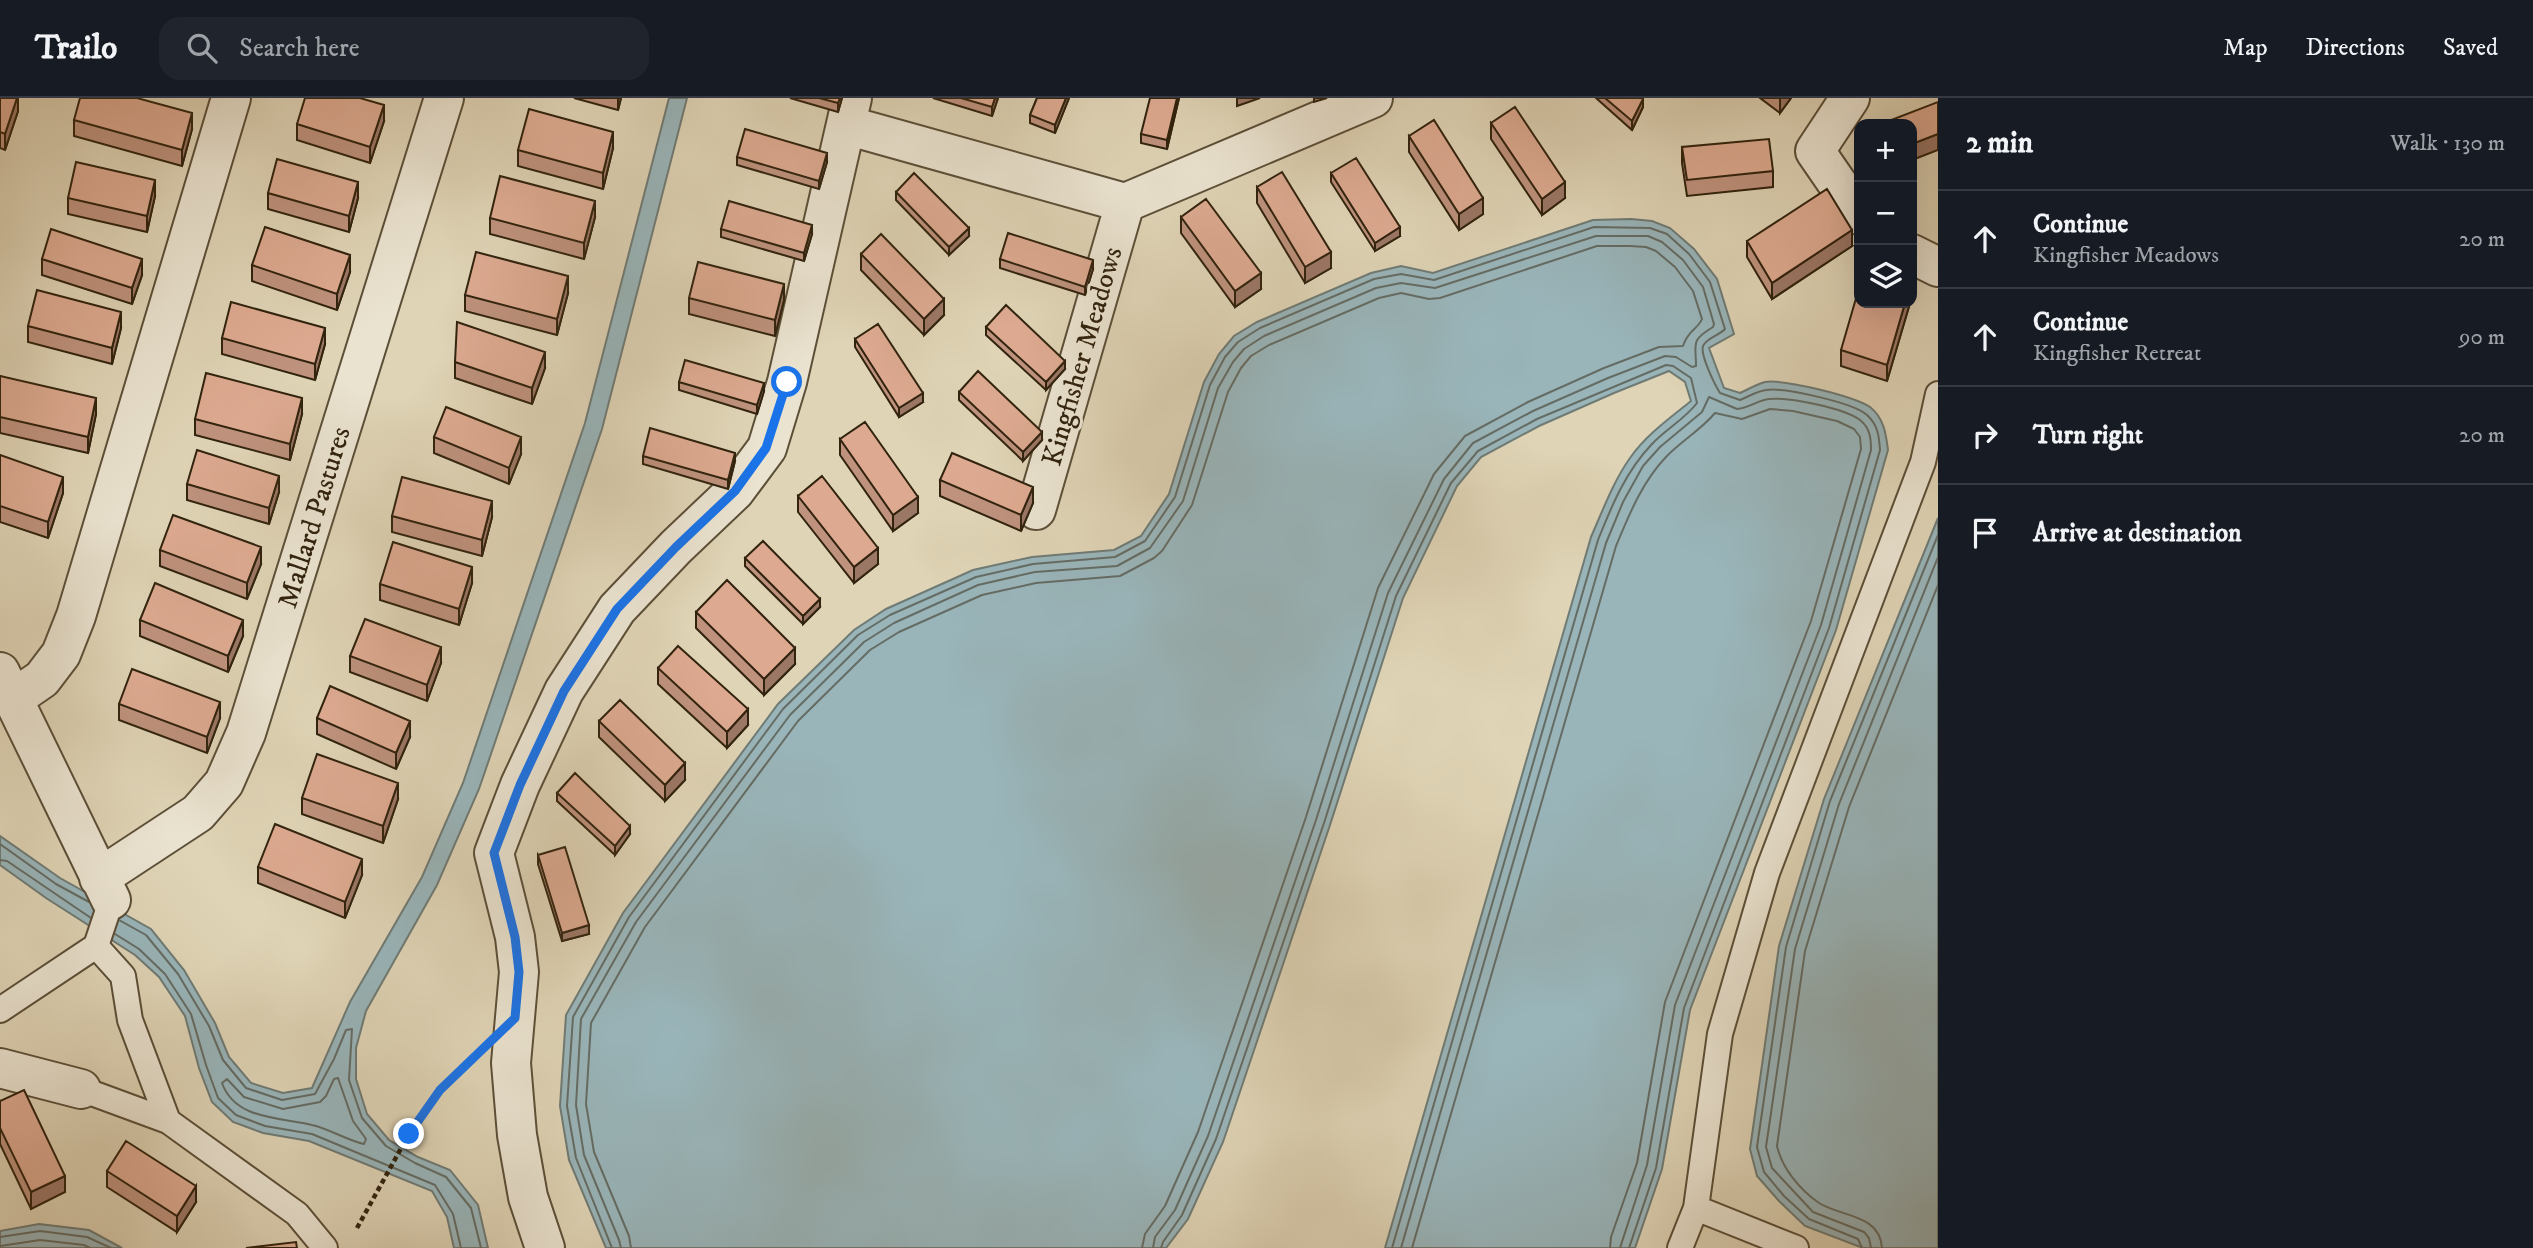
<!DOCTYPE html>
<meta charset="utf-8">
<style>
body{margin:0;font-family:"IM FELL DW Pica",serif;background:#20242c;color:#f1f3f6}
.controls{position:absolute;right:21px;top:21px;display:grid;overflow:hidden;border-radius:14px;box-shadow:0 7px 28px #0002}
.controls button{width:63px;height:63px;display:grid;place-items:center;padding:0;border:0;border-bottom:2px solid #363941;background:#171b24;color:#f1f3f6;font:35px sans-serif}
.stop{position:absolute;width:21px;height:21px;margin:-16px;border:5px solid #1a73e8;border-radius:50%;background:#fff}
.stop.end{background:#1a73e8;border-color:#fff;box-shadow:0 2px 7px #0008}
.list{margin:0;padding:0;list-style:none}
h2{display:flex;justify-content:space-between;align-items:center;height:91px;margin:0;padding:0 28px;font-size:30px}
h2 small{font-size:23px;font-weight:400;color:#9ea1a6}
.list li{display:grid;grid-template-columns:46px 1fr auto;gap:21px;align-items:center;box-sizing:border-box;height:98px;padding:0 28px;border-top:2px solid #363941}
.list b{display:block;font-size:26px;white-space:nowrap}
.list p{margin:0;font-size:23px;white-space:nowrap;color:#9ea1a6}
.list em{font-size:23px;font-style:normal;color:#9ea1a6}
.icon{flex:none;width:38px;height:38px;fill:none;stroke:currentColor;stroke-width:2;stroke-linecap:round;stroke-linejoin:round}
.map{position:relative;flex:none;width:1938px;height:1150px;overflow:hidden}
header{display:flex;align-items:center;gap:42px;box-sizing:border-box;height:98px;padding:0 35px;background:#171b24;border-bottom:2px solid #363941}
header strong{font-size:33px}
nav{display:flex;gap:38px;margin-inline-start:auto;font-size:24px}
.search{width:490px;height:63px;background:#20242c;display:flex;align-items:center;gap:18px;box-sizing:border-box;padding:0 24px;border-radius:21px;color:#9ea1a6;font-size:26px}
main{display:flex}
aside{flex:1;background:#171b24}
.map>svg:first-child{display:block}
</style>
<header>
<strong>Trailo</strong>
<div class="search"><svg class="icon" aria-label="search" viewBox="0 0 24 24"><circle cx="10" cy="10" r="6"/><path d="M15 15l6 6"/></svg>Search here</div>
<nav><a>Map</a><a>Directions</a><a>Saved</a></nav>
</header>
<main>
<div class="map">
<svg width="1938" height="1150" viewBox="0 0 1938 1150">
<rect width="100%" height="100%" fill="#dfd4b6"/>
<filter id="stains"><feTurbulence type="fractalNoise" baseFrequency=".00286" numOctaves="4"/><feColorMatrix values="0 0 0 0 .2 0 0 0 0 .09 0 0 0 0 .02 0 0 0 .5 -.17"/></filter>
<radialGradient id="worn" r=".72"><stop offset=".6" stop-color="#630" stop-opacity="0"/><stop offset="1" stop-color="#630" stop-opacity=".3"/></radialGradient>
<path fill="#99b5ba" stroke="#6f7b75" stroke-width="2" d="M669 0H687L602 331 479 691 437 787 366 913 356 950V981L367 1016 389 1042 418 1059 450 1072 478 1107 488 1150H454L447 1119 432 1093 309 1043 263 1035 233 1024 212 1004 199 970 185 918 159 879 135 857 46 800 0 767V738L60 780 151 831 184 872 215 925 229 959 251 985 283 995 312 990 350 904 422 779 463 685 585 325Z
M1631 121 1652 123 1670 130 1694 151 1717 181 1734 236 1709 250 1724 290 1740 295C1747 292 1757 286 1765 284 1784 281 1853 298 1870 309 1884 320 1886 336 1888 352L1836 532 1690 912 1662 1071 1635 1150H1385L1591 439C1603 412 1613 384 1630 360 1646 337 1670 320 1691 303L1685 284 1669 273 1614 295 1539 328 1481 359 1457 388 1403 500 1330 727 1223 1044 1188 1121 1166 1150H606L569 1062 560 1008 566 917 623 815 778 606 854 532 886 511 973 472 1032 459 1114 452 1141 438 1169 396 1204 284 1219 256 1234 238 1257 224 1371 175 1401 168 1433 175 1593 122Z
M1938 420V1150H1863L1805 1128 1779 1103 1757 1078 1750 1051 1779 848 1824 701Z
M39 1126 89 1132 122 1150H0V1133Z"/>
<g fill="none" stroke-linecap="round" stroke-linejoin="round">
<path stroke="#656c64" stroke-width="2" d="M0 746 56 786 89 804
M0 762 7 763 91 820
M119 822 146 837 178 876 209 928 223 962 246 990 282 1002 315 996 334 961 346 932 352 931 349 982 362 1020 386 1048 415 1065 446 1079 471 1110 481 1150
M115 836 139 851 165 876 191 916 206 967 218 1000 236 1017 265 1028 312 1036 435 1087 453 1116 461 1150
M338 980 353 1023 366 1041 364 1046C346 1042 330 1031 312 1027 280 1019 235 1022 222 985L227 981 244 999 283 1011 320 1004 326 998 334 981Z
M0 1139 40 1133 87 1139 111 1150
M0 1148 40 1142 84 1147 90 1150
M612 1150 576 1060 567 1008 573 919 629 819 783 611 858 537 890 517 976 479 1033 466 1115 459 1145 443 1175 399 1210 287 1225 259 1238 244 1260 230 1374 181 1401 176 1434 182 1594 129 1650 130 1667 136 1689 156 1710 184 1725 231C1720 237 1706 240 1703 248 1700 257 1715 287 1720 295L1740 302C1748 299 1757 293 1766 292 1784 289 1854 305 1867 317 1878 327 1879 338 1880 352L1829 530 1684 910 1656 1070 1629 1150
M621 1150 619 1142 584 1057 576 1007 581 921 636 824 790 617 864 544 894 525 978 487 1035 474 1117 468 1150 450 1183 403 1218 290 1233 264 1244 251 1264 238 1376 190 1401 185 1435 190 1596 138H1648L1662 144 1683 162 1703 189 1714 226 1713 229C1690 243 1696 245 1696 268L1692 269 1676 259 1665 258 1608 280 1533 313 1473 345 1444 381 1388 495 1316 722 1208 1038 1175 1112 1155 1139 1153 1150
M631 1150 629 1138 594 1054 586 1006 591 925 645 829 798 623 870 552 899 534 982 497 1036 485 1120 478 1154 460 1162 453 1192 407 1228 294 1241 270 1251 258 1269 247 1379 200 1401 195 1429 201 1440 200 1597 148H1630L1646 149 1656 153 1675 169 1693 193 1702 221C1698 231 1688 232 1683 248L1659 249 1604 270 1528 304 1465 338 1434 376 1378 490 1306 719 1198 1034 1165 1108 1145 1136 1142 1150
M1161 1150 1163 1144 1182 1117 1216 1041 1324 725 1396 498 1451 385 1478 353 1537 321 1666 267 1673 268 1691 280 1697 305C1685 321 1666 331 1652 346 1626 373 1612 407 1598 442L1392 1150
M1401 1150 1606 445 1623 404 1643 368 1660 349 1702 314 1709 299 1737 311C1749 310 1758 302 1769 301 1789 299 1844 310 1860 322 1870 330 1871 340 1871 352L1821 527 1675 907 1647 1067 1620 1150
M1412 1150 1616 448C1629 417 1642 384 1666 359 1681 343 1701 332 1715 315L1742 321 1770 311 1793 313 1837 323 1854 331 1860 339 1861 351 1811 523 1665 904 1637 1065 1611 1139 1610 1150
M1862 1150 1858 1141 1809 1121 1784 1098 1764 1074 1757 1049 1786 849 1830 703 1938 437
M1871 1150 1869 1140 1864 1134 1813 1114 1772 1070 1766 1049 1795 851 1839 706 1938 459
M1882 1150C1880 1116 1841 1119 1819 1105 1800 1092 1782 1070 1777 1048L1805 853 1849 709 1938 487"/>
<g stroke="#5c4f38" stroke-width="28">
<path id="lane" d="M111 803 96 848 123 878 130 922 168 1023
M0 912 96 848
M81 991 168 1023 297 1116 325 1150
M1696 1110 1796 1150
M1680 1150 1696 1110 1720 936 1767 775 1923 364 1938 296"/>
</g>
<g stroke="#5c4f38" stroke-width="42">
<path id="street" d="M1850 0 1815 53 1859 117
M846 27 1125 105 1373 0
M1912 156 1938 169
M1036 412 1125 105
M0 574 111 802
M13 601 42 581 61 556 76 518 231 0
M99 780 198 715 224 685 246 635 444 0
M0 970 81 991
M545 1150 528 1099 517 1037 511 965 519 874 515 839 494 755 520 687 564 593 617 511 676 449 735 393 767 350 787 284 852 0"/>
</g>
<path stroke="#31230e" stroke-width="4.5" stroke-dasharray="5 3.5" stroke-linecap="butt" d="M357 1130 409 1036 440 992 466 966"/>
<use href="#lane" stroke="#eae3d0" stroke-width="24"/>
<use href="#street" stroke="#eae3d0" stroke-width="38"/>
</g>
<path fill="#be927d" stroke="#31230e" stroke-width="2" d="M0 0H18V13L5 52 0 50Z
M574 0H621L618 12Z
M790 0H842L838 14Z
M933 0H998L992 18Z
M1037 0H1069L1055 35 1030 25V17Z
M1179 0 1167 51 1141 45V36Z
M1596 0H1643V9L1632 32Z
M1760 0H1791L1780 15Z
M74 22 192 31 182 68 74 38Z
M384 23 370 65 297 42V26Z
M1491 25 1565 100 1542 117 1491 41Z
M1409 38 1483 116 1459 132 1409 54Z
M1682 49 1773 73V89L1687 98 1682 65Z
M613 50 603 91 518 68V52Z
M737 59 827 64 819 91 737 67Z
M1331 75 1400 138 1375 153 1331 84Z
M1257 89 1331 170 1305 185 1257 105Z
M896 94 969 138 949 157 896 102Z
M268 95 358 100 349 134 268 111Z
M155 98 147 134 68 116V100Z
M595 119 584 161 490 136V120Z
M1181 119 1261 191 1235 209 1181 135Z
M721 131 812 136 804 163 721 139Z
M1747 143 1852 148 1772 201 1747 159Z
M861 156 944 217 924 237 861 172Z
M42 161 142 177 132 206 42 177Z
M1000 161 1093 171 1085 197 1000 170Z
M252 167 350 174 337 212 252 183Z
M568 195 557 237 465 213V197Z
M689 200 784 202 775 238 689 216Z
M1910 205 1887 283 1841 268V252Z
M28 228 121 230 112 266 28 244Z
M986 229 1065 271 1046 292 986 237Z
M222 240 325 246 315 282 222 256Z
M855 241 923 304 899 319 855 249Z
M455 264 545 270 532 306 455 280Z
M0 278 96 316 88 355 0 335Z
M679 284 764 293 757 316 679 292Z
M959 294 1042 342 1023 363 959 302Z
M302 316 290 362 195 337V321Z
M434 339 521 356 509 386 434 355Z
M840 341 918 415 893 433 840 357Z
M0 357 63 395 48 440 0 424Z
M643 358 735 363 728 391 643 366Z
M940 382 1033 405 1021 433 940 398Z
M187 386 279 394 269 426 187 402Z
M798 398 878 466 854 485 798 414Z
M392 418 492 419 482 458 392 434Z
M160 452 261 466 247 501 160 468Z
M745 460 820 509 803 526 745 468Z
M472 485 459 527 380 502V486Z
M696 514 795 566 764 597 696 530Z
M140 522 243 538 228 574 140 538Z
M350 558 441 565 427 603 350 574Z
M658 570 748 627 727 650 658 586Z
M119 606 220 620 207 655 119 622Z
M317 620 410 639 396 671 317 636Z
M599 623 685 682 665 703 599 639Z
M557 695 630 736 615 757 557 703Z
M302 700 398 701 383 745 302 716Z
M538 757 589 836 562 843 538 766Z
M258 769 362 777 345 820 258 785Z
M0 1003 65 1094 31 1111 0 1046Z
M107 1073 196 1104 177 1134 107 1089Z"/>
<path fill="#9b7766" stroke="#31230e" stroke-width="2" d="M17 0H18V13L5 52V36Z
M618 0H621L618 12Z
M840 0H842L838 14V5Z
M995 0H998L992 18V9Z
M1066 0H1069L1055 35V27Z
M1177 0H1179L1167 51V42Z
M1237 0H1260L1237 8Z
M1314 0H1327L1314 4Z
M1780 0H1791L1780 15Z
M1643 1V9L1632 32V23Z
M384 7V23L370 65V49Z
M192 15V31L182 68V52Z
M613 34V50L603 91V75Z
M1938 36V52L1912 62V46Z
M827 55V64L819 91V83Z
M155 82V98L147 134V118Z
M358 84V100L349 134V118Z
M1565 84V100L1542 117V101Z
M1483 100V116L1459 132V116Z
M595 103V119L584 161V145Z
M812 127V136L804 163V155Z
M1400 129V138L1375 153V145Z
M969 130V138L949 157V149Z
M1852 132V148L1772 201V185Z
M1331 154V170L1305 185V169Z
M350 157V174L337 212V196Z
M142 161V177L132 206V190Z
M1093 162V171L1085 197V189Z
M1914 174V190L1912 198V182Z
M1261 175V191L1235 209V193Z
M568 178V195L557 237V221Z
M784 186V202L775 238V222Z
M944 201V217L924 237V221Z
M1905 205H1910L1887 283V267Z
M121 214V230L112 266V250Z
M325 230V246L315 282V266Z
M545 254V270L532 306V290Z
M1065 263V271L1046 292V284Z
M764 285V293L757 316V307Z
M923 295V304L899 319V310Z
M96 300V316L88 355V339Z
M302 300V316L290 362V346Z
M1042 334V342L1023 363V354Z
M521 339V356L509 386V370Z
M735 355V363L728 391V382Z
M279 378V394L269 426V410Z
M63 379V395L48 440V424Z
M1033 389V405L1021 433V417Z
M918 399V415L893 433V417Z
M492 403V419L482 458V442Z
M261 449V466L247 501V485Z
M878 450V466L854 485V469Z
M472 469V485L459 527V511Z
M820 501V509L803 526V518Z
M243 522V538L228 574V558Z
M441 549V565L427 603V587Z
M795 550V566L764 597V581Z
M220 604V620L207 655V639Z
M748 611V627L727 650V634Z
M410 623V639L396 671V655Z
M685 665V682L665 703V687Z
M398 685V701L383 745V728Z
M630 728V736L615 757V748Z
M362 761V777L345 820V804Z
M589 827V836L562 843V835Z
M65 1078V1094L31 1111V1094Z
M196 1088V1104L177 1134V1118Z"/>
<path fill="#ddaa91" stroke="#31230e" stroke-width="2" d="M0 0H17L5 36 0 34Z
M80 0H137L192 15 182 52 74 22Z
M305 0H360L384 7 370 49 297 26Z
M819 0H840L838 5Z
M961 0H995L992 9Z
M1037 0H1066L1055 27 1030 17Z
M1150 0H1177L1167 42 1141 36Z
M1605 0H1643V1L1632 23Z
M1938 4V36L1912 46V26H1881Z
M1515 9 1565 84 1542 101 1491 25Z
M529 11 613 34 603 75 518 52Z
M1434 22 1483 100 1459 116 1409 38Z
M745 31 827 55 819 83 737 59Z
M1769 41 1773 73 1687 82 1682 49Z
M1356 60 1400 129 1375 145 1331 75Z
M277 61 358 84 349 118 268 95Z
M76 64 155 82 147 118 68 100Z
M1282 74 1331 154 1305 169 1257 89Z
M914 75 969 130 949 149 896 94Z
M500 78 595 103 584 145 490 120Z
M1827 91 1852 132 1772 185 1747 143Z
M1206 101 1261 175 1235 193 1181 119Z
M729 103 812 127 804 155 721 131Z
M265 129 350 157 337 196 252 167Z
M51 131 142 161 132 190 42 161Z
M1008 135 1093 162 1085 189 1000 161Z
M881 136 944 201 924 221 861 156Z
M476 154 568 178 557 221 465 197Z
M698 164 784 186 775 222 689 200Z
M1859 190V205H1905L1887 267 1841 252Z
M37 192 121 214 112 250 28 228Z
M231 204 325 230 315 266 222 240Z
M1006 207 1065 263 1046 284 986 229Z
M457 224 545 254 532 290 455 264Z
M878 226 923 295 899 310 855 241Z
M685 262 764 285 757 307 679 284Z
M978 273 1042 334 1023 354 959 294Z
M206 275 302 300 290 346 195 321Z
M0 278 96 300 88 339 0 319Z
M446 309 521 339 509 370 434 339Z
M865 324 918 399 893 417 840 341Z
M650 330 735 355 728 382 643 358Z
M197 352 279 378 269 410 187 386Z
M952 355 1033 389 1021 417 940 382Z
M0 357 63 379 48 424 0 408Z
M822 378 878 450 854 469 798 398Z
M402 379 492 403 482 442 392 418Z
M173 417 261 449 247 485 160 452Z
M763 443 820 501 803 518 745 460Z
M393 444 472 469 459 511 380 486Z
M727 482 795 550 764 581 696 514Z
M155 485 243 522 228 558 140 522Z
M365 521 441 549 427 587 350 558Z
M678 548 748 611 727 634 658 570Z
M132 571 220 604 207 639 119 606Z
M330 588 410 623 396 655 317 620Z
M620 602 685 665 665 687 599 623Z
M317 656 398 685 383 728 302 700Z
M575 675 630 728 615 748 557 695Z
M275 726 362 761 345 804 258 769Z
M565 749 589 827 562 835 538 757Z
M24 992 65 1078 31 1094 0 1030V1003Z
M126 1043 196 1088 177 1118 107 1073Z
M296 1144 297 1150H246Z"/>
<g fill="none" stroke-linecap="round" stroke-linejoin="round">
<path stroke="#1a73e8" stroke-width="9" d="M409 1036 440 992 515 920 519 874 515 839 494 755 520 687 564 593 617 511 676 449 735 393 766 350 787 284"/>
</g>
<g text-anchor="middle" stroke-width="6" stroke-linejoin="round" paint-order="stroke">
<g font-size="28" fill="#31230e" stroke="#eae3d0">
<text transform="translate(1081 258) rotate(-74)" y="10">Kingfisher Meadows</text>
<text transform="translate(313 419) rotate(-73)" y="10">Mallard Pastures</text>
</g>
</g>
<rect width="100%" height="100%" filter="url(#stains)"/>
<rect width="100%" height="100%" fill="url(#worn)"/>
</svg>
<div class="controls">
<button>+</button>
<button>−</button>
<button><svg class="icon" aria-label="layers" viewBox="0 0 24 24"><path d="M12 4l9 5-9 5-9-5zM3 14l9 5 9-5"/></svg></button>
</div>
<div class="stop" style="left:787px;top:284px"></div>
<div class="stop end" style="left:409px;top:1036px"></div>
</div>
<aside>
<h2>2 min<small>Walk · 130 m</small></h2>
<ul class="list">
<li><svg class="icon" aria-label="ahead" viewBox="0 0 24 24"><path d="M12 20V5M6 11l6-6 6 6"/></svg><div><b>Continue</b><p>Kingfisher Meadows</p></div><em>20 m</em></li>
<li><svg class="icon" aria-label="ahead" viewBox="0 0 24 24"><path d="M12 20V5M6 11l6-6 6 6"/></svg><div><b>Continue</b><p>Kingfisher Retreat</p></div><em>90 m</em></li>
<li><svg class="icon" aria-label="right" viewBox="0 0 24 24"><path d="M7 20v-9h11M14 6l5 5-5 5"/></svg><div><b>Turn right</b></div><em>20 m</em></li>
<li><svg class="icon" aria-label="arrive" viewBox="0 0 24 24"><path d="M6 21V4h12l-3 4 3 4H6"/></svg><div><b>Arrive at destination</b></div></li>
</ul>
</aside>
</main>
